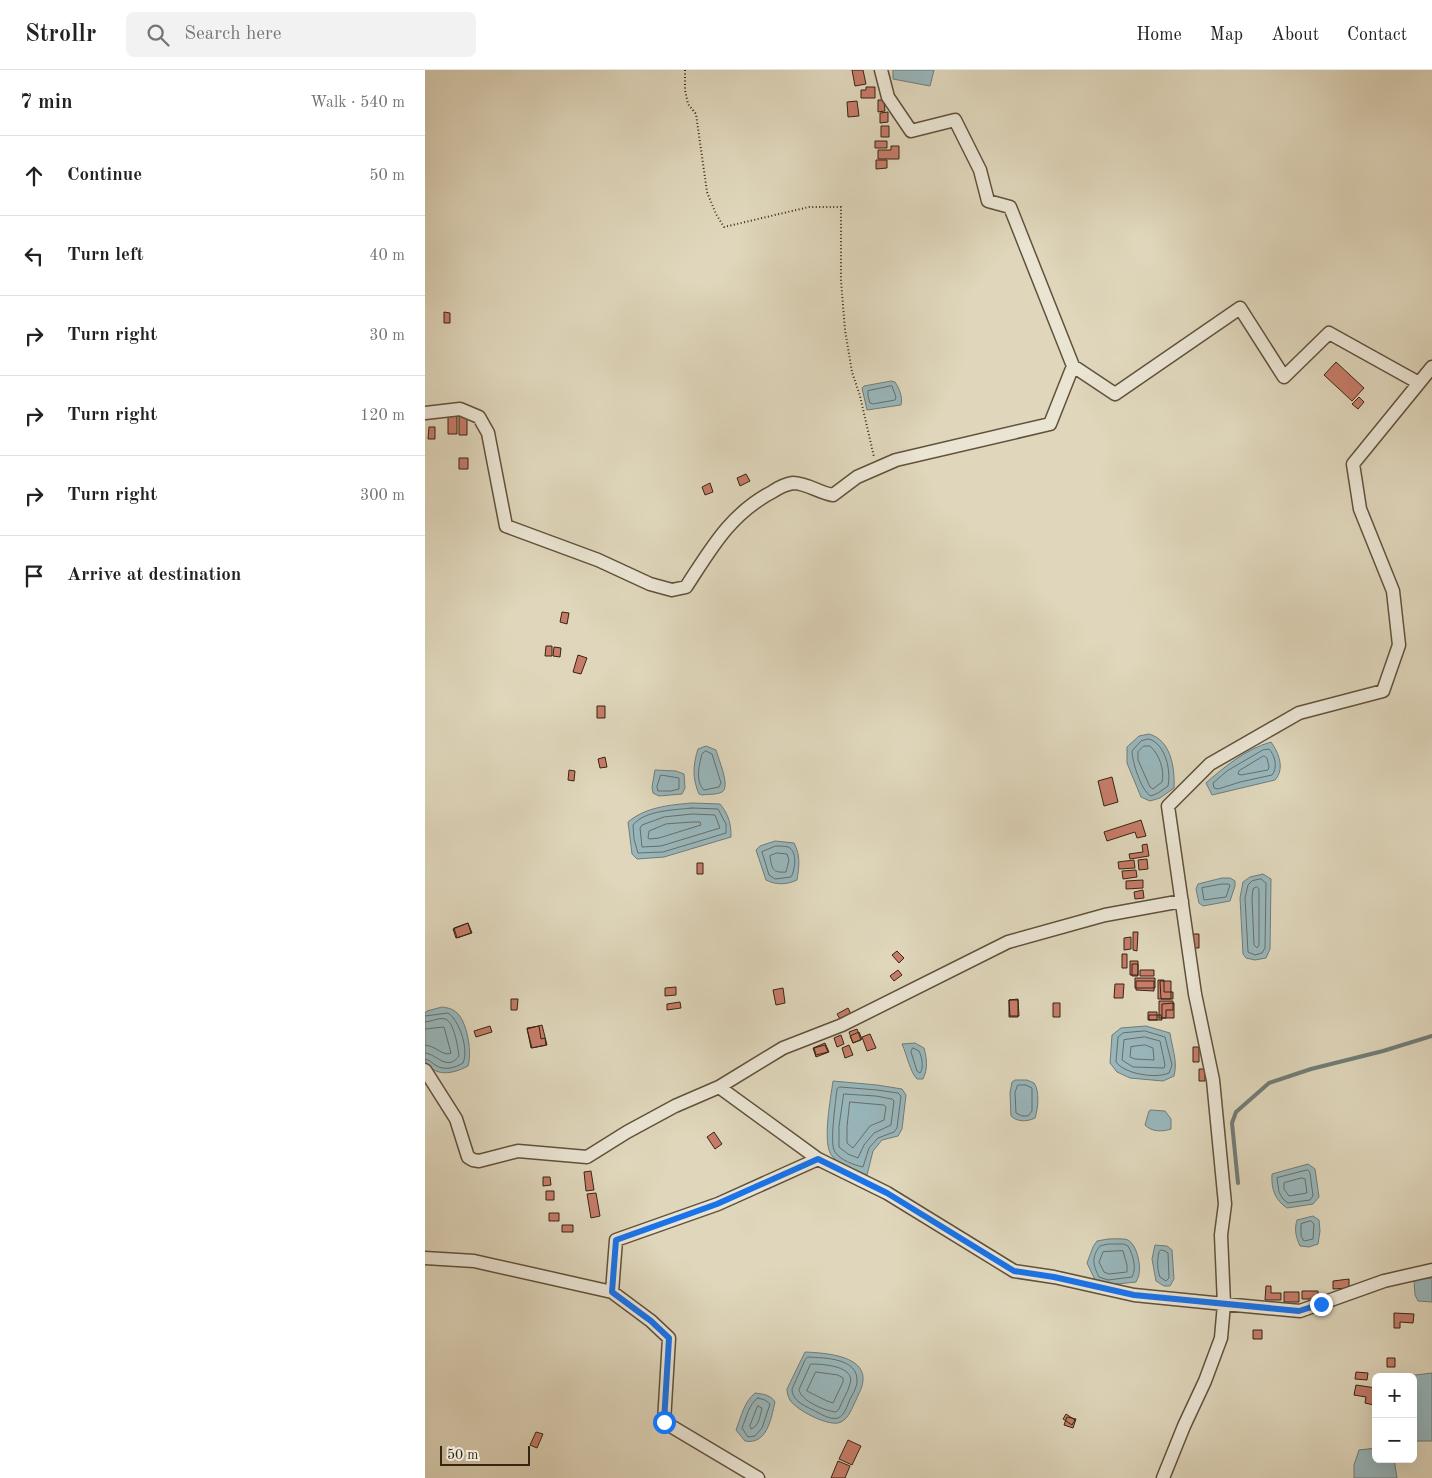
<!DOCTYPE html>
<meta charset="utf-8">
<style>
body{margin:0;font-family:"Old Standard TT",serif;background:#f2f2f2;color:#222}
.controls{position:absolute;right:15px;bottom:15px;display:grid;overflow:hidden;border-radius:8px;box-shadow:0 5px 20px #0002}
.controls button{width:45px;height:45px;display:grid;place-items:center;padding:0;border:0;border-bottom:1px solid #e0e0e0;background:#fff;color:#222;font:25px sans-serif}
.scale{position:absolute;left:15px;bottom:12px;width:90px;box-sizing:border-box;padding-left:5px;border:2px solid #372512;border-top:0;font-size:14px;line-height:18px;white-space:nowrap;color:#372512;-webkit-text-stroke:4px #eae4d3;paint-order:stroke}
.stop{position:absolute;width:15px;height:15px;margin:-11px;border:4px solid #1a73e8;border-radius:50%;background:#fff}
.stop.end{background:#1a73e8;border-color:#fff;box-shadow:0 1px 5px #0008}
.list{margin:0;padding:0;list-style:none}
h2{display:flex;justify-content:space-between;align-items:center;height:65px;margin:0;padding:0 20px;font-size:21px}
h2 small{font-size:16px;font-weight:400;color:#767676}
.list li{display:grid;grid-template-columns:32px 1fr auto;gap:15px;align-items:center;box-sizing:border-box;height:80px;padding:0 20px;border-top:1px solid #e0e0e0}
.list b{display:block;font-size:19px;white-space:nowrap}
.list em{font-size:16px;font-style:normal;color:#767676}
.icon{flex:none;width:28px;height:28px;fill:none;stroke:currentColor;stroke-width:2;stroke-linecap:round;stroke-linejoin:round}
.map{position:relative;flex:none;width:1007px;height:1408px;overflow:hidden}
header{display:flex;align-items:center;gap:30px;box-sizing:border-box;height:70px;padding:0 25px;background:#fff;border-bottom:1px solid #e0e0e0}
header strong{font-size:24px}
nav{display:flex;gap:28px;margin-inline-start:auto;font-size:18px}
.search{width:350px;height:45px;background:#f2f2f2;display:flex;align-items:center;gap:12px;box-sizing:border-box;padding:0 18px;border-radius:8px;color:#767676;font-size:19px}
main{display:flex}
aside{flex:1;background:#fff}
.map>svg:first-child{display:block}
</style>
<header>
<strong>Strollr</strong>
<div class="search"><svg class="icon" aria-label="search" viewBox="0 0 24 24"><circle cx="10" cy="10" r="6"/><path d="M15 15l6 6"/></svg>Search here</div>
<nav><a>Home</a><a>Map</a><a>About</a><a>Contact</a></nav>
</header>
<main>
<aside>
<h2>7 min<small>Walk · 540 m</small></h2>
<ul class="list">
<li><svg class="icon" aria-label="ahead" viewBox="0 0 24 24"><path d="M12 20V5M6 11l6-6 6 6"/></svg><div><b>Continue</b></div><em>50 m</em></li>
<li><svg class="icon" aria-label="left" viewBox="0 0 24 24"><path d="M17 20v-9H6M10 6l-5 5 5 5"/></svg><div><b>Turn left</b></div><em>40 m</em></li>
<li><svg class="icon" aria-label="right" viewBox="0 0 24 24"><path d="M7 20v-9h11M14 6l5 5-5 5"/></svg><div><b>Turn right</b></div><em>30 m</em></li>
<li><svg class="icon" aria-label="right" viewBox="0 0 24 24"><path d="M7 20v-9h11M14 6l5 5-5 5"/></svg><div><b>Turn right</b></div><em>120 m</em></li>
<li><svg class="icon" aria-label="right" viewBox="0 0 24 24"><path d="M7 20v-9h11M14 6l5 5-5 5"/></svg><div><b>Turn right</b></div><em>300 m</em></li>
<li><svg class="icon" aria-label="arrive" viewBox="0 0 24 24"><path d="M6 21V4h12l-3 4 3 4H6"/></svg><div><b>Arrive at destination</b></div></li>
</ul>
</aside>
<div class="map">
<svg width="1007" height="1408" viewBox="0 0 1007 1408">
<rect width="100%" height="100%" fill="#dfd6bb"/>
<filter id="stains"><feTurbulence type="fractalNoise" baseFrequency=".004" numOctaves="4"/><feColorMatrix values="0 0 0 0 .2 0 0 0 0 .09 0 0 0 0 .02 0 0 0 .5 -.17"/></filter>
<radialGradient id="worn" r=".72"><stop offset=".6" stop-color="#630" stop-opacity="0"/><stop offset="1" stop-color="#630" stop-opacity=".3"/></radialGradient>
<path fill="#98b6bb" stroke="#717c77" d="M468 0H509L505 16 468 9Z
M466 311 470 312C474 318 478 327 476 335L442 340 437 318 439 316Z
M724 664C746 670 750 698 749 718L735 728 725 731 716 727 702 693V677L714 666Z
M846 672C854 683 860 699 850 710L787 725 781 713C799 697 821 679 846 672Z
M281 676 291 680C293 688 306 717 297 722 291 725 283 724 277 725L274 724C267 708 268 695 273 679Z
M230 700 251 701 259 704 260 718 257 724 234 726 228 723 227 717Z
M267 733 295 734C304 745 306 754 306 767L239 787 212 789 207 784 203 752C221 737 244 735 267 733Z
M350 771 369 773C376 786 374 797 372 810 361 815 351 815 341 810L331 780 335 776Z
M838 804 846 809 845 879 841 888 830 890 821 888 818 884 815 828 818 812 825 807Z
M797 808H805L810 811V816L805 831 778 836 774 833 771 819 773 814Z
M17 937C24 938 29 939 34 945 43 956 47 984 43 996 28 1004 9 1008 0 990V943L2 941Z
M721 956 745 963C747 978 753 991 749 1006L738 1011 705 1008 692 1002 685 993 687 965 696 958Z
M490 973 499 978C502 989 503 999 498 1009H492C485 1002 482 985 477 974Z
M590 1010H602L609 1013C615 1021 613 1039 610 1048 602 1052 592 1052 586 1046L585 1023 587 1012Z
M408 1011 452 1015 477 1019 481 1025 477 1059 473 1066 457 1070 448 1081 442 1105C431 1100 417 1096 408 1087 396 1077 406 1027 408 1011Z
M726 1040 740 1041 746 1049V1059C737 1062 727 1062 720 1055L724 1041Z
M883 1094 890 1099 894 1127 888 1134 862 1138C850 1130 846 1119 847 1104Z
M888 1146 894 1150 895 1161 893 1174 884 1177 875 1176C871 1167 869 1160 872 1150Z
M683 1169C689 1169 698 1168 703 1170 712 1175 716 1195 714 1204 714 1207 712 1209 711 1212L682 1215 671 1212 662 1193 668 1177 672 1171Z
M730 1175 742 1176 747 1180 749 1209 745 1216H739L731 1211 727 1189Z
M1007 1208V1232L993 1231 990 1225 989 1210Z
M380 1282C399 1283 446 1285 437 1316 436 1320 433 1325 431 1330 427 1338 424 1348 416 1352 405 1358 371 1340 365 1330 363 1326 362 1323 362 1319Z
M1007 1303V1371H988V1307H974Z
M330 1323C338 1324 346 1325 350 1332 346 1349 342 1375 320 1371L311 1360C316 1347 319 1332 330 1323Z
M951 1378V1389H969L972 1408H929V1395L934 1380Z"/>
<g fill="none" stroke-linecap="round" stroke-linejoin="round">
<path stroke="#686e66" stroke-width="1" d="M467 316 471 327 470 330 448 334 445 333 443 326V321Z
M724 669C741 674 746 701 743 716L733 723 726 726C716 721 707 691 707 681L716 671Z
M719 676H725C734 684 740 700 737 712L728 719 725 717 713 690V682Z
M838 680 844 679C850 685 853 698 847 705L815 712 793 719 789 718 788 713 802 701Z
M281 681 287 684 296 713 294 717 279 720C270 711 274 695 277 684Z
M839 686 842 688 844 697 843 700 816 705 813 704 814 701Z
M236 705 254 708V719L246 721H233L232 717Z
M267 738 293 739 301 754V763L238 782 213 783 209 769 208 755C220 740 250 740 267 738Z
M268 744 290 745 295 758 236 776 217 777 215 758 217 755 239 747Z
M268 752H275L276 755 234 768 225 769 223 768 224 761 241 754Z
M351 776C355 776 360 776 363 777 373 781 370 800 366 807L350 809 344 805 337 782Z
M352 783 362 784 364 790 361 802C347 803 347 799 345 786Z
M836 809 841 813 840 878 837 883 830 885 823 882 820 828 823 815 827 811Z
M797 814H803L805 815 801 827 779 830 777 818Z
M832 817 834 819V875L832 878 829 875 827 828 828 819Z
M0 946 23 943C35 951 44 980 38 993 30 998 19 1001 10 995 6 992 5 990 0 989
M0 952C6 952 14 947 20 949 29 951 33 978 34 986 22 1002 12 984 0 983
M0 959 19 957 26 983 23 984C14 983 10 976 0 975
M720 961 740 967 747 995 744 1003C730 1009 700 1004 691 992L693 967 698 963Z
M720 967 735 971 740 995 739 998 708 997 697 990 699 970Z
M720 975 728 978 729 990 710 989 705 987 706 977Z
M488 978 494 981C497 987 499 998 495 1003L492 1001 486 982Z
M593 1015H601L607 1018V1041L603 1046H597L591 1043 590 1023Z
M415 1017 452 1020 473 1023 476 1026 472 1058 469 1062 453 1068 444 1078 438 1097C429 1095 415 1090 410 1082 404 1074 411 1031 412 1019Z
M419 1024 451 1026 467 1029 469 1031 466 1055 449 1063 439 1075 433 1088 423 1084 414 1077V1057Z
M425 1032 459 1035 461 1037 459 1050 445 1056 428 1078 422 1073V1057Z
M883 1100 885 1103 888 1126 885 1130 863 1133 858 1129 854 1122 852 1108Z
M877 1108 880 1109 882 1123 864 1126 859 1119V1113Z
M886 1151 889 1154 888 1169 879 1171 876 1166V1154Z
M684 1174H699L703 1176C708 1185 712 1198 707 1207L683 1210 674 1207C668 1195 666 1187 675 1176Z
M736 1180 740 1181 743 1183 744 1208 741 1211 735 1207C732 1199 732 1191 734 1182Z
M698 1181 702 1195V1202L684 1204 679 1202 674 1192 678 1182Z
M383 1287C400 1288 433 1288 432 1311 432 1317 428 1324 425 1329 422 1336 420 1345 413 1348 405 1351 391 1341 384 1338 376 1334 367 1329 367 1319L380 1290Z
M386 1294C398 1294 431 1296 425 1314 423 1322 417 1331 414 1339L411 1342C400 1341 376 1331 374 1320Z
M391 1302 413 1305 418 1308V1312L408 1333 402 1331 382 1321Z
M333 1328 340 1330 345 1334 337 1358 330 1366 323 1367 317 1358C321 1349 324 1333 333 1328Z
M333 1336 337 1338C335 1346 334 1356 326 1359L325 1356Z"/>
<path stroke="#717c77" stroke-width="4" d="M813 1113 807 1053 811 1042 844 1013 886 999 958 981 1007 966"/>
</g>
<path fill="#c67c69" stroke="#372512" d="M427 0H438L441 14 430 16Z
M441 17H450V28H436V20H441Z
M453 30H459L460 41 453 42Z
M432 31 434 46 423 47 422 32Z
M463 42V52L455 53V43Z
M456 56H464V67H456Z
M450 71H462V78H450Z
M466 76H474V89H453V80H466Z
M451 90H462V98L451 99Z
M19 242 25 243V253H19Z
M911 292 939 318 927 331 899 305Z
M934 327 939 332 933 339 927 334Z
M23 343H32V364H23Z
M34 345H42V365H34Z
M4 357H10V369H3Z
M34 388H43V399H34Z
M321 404 325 411 315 416 312 408Z
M285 413 288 422 280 425 277 417Z
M137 542 144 543 142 554 135 552Z
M121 576H127V586H120Z
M129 577 136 578 135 587 128 586Z
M153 585 162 588 156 604 148 602Z
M172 636H180V648H172Z
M180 687 182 697 175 698 173 689Z
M144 700 150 701 149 711 143 710Z
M687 707 693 732 679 736 673 711Z
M716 750 721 766 712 768 710 762 682 771 679 762Z
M722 774 724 786 705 789 704 784 718 782 717 775Z
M722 789 723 799 714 800 713 790Z
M709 790 710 798 694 799 693 792Z
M272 793H278V804H272Z
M711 800 712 807 698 809 697 801Z
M718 810V818L701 819V811Z
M718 820 719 828 710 829 709 822Z
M43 853 46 863 32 868 29 858Z
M43 853 47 863 31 868 28 859Z
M708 862H713L712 881 708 880Z
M768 864H774V878H768Z
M706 867V879L699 880V868Z
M472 881 479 888 474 893 467 885Z
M697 884H702V898H697Z
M705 891H713V905H705Z
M707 894H713V906H707Z
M473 900 477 905 469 911 465 906Z
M715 900H729V906H715Z
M710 908H730V918H710Z
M733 910H739V922H748V929H733Z
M711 911H729V921L711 920Z
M735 911H746V929H736Z
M690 914H699L698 928H689Z
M251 917V925L240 926V918Z
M358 918 360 933 351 935 348 920Z
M86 929H93L92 940H86Z
M593 929 594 946H585L584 930Z
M584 930H593V947H584Z
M734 931H748V940H741V948H734Z
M255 932 256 938 242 940V934Z
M628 933H635V947H628Z
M749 933V948H737V934Z
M423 938 426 944 415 949 412 944Z
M723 942H732V950H723Z
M724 945H736L737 950H724Z
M117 955 122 975 107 978 102 959Z
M65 956 67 962 51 967 49 961Z
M114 956 116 969 120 968 121 975 106 978 102 958Z
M432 959 436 970 428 973 424 962Z
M434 962 437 969 428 973 425 966Z
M445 964 451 978 442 981 437 967Z
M416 965 419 974 412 977 409 968Z
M400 973 404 982 391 987 388 978Z
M400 975 403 982 391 985 389 978Z
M424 975 428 985 420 988 417 978Z
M768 977H774V992H768Z
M774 999H780V1011H774Z
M289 1062 297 1074 290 1079 282 1067Z
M166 1101 169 1120 161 1121 159 1102Z
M118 1107H125L126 1115 118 1116Z
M121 1121H129V1130H121Z
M171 1123 175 1146 166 1148 162 1124Z
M124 1143H134V1151H124Z
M137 1155H148V1162H137Z
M924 1209V1218L908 1219V1211Z
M841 1216H846V1223H856V1230H840Z
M877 1221H893V1229H877Z
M859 1222H874V1232H859Z
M969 1243 989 1244 988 1253 975 1252V1258H969Z
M828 1260H837V1269H828Z
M962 1288H970V1297H962Z
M931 1302 943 1303 942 1310 930 1309Z
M931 1315 951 1318 949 1335 940 1333 941 1327 929 1325Z
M641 1344 650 1350 647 1355 638 1349Z
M642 1347 651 1349 648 1358 639 1355Z
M111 1362 118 1364 112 1378 105 1375Z
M423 1370 436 1376 427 1395 414 1389Z
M413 1391 425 1396 420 1408H406Z"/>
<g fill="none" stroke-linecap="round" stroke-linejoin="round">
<g stroke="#61513c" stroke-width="15">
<path id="minor" d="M456 0 463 27 486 61 530 50 555 100 563 131 585 137 648 296 690 324 815 238 859 307 904 263 994 313
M0 343 35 339 54 347 63 363 81 456 173 490 225 514 247 520 261 517C286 479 304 445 347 422 353 418 361 414 368 413 382 413 394 423 408 425L432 407 471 390 625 354 648 296
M0 1000 31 1049 43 1087 48 1090 54 1091 93 1081 162 1087 202 1062 250 1036 294 1017 393 1089
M294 1017 358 978 417 955 583 872 680 845 757 831
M0 1188 49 1191 187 1222
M333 1408 239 1352 244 1268 226 1251 187 1222 191 1170 293 1134 393 1089 462 1123 589 1201 629 1207 709 1225 799 1234 796 1165 800 1134 788 1010 770 924 743 736 785 694 874 643 958 621 974 575 968 521 935 439 928 394 1007 297
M738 1408 759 1356 780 1311 796 1268 799 1234 875 1241 959 1211 1007 1200"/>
</g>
<path stroke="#372512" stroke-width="2" stroke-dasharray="1 2.5" stroke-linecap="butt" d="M260 0V20L263 34 271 44 282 122 291 144 299 157 384 137H416V211L420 260 427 302 435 326 449 387"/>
<use href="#minor" stroke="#eae4d3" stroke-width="12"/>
</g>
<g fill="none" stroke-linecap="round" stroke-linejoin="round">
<path stroke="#1a73e8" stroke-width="6" d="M239 1352 244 1268 226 1251 187 1222 191 1170 292 1134 393 1089 462 1123 589 1201 629 1207 709 1225 874 1241 896 1234"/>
</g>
<rect width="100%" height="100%" filter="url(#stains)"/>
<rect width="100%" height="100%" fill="url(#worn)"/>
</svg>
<div class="controls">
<button>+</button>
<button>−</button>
</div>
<div class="scale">50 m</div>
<div class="stop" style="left:239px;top:1352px"></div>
<div class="stop end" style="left:896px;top:1234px"></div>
</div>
</main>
